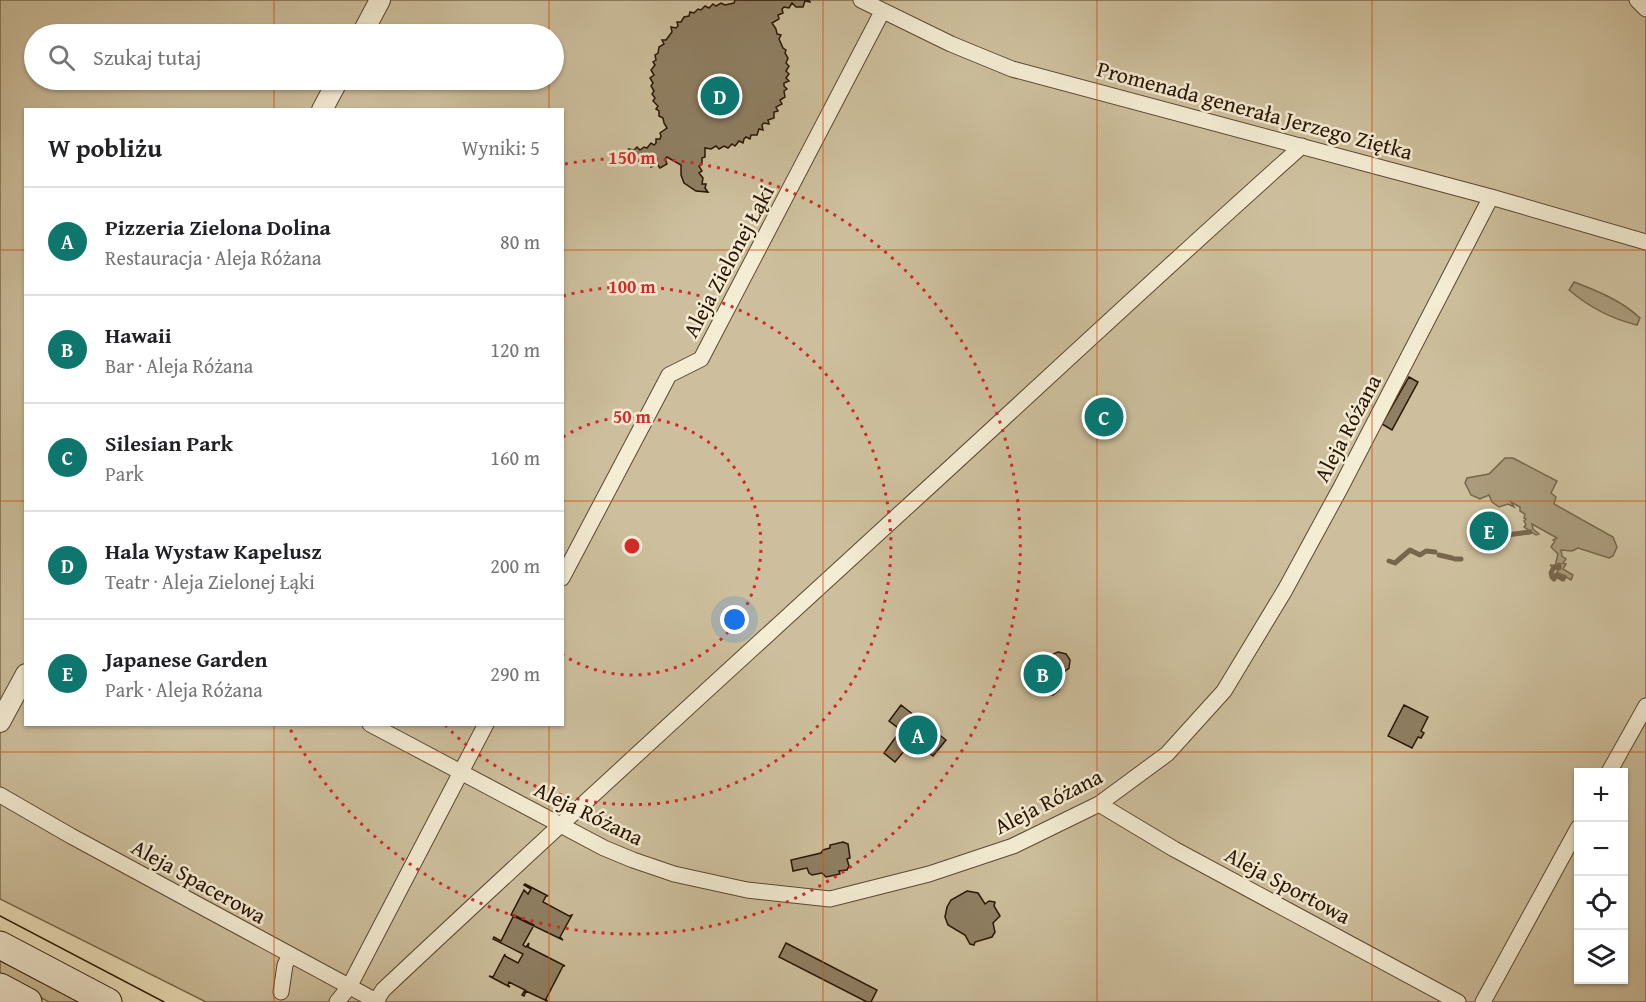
<!DOCTYPE html>
<html lang="pl">
<meta charset="utf-8">
<style>
body{margin:0;font-family:"Gentium Book Plus",serif;background:#f2f2f2;color:#202124}
.controls{position:absolute;right:18px;bottom:18px;display:grid;overflow:hidden;border-radius:0px;box-shadow:0 2px 4px #0004}
.controls button{width:54px;height:54px;display:grid;place-items:center;padding:0;border:0;border-bottom:2px solid #e0e0e0;background:#fff;color:#202124;font:30px sans-serif}
.you{position:absolute;left:735px;top:620px;width:21px;height:21px;margin:-15px;border:4px solid #fff;border-radius:50%;background:#1a73e8;box-shadow:0 0 0 9px #1a73e833}
.badge{display:grid;place-items:center;width:39px;height:39px;border-radius:50%;background:#0f766e;color:#fff;font-size:20px;font-weight:700}
.pin{position:absolute;translate:-50% -50%;border:3px solid #fff;box-shadow:0 2px 6px #0006}
.list{margin:0;padding:0;list-style:none}
h2{display:flex;justify-content:space-between;align-items:center;height:78px;margin:0;padding:0 24px;font-size:26px}
h2 small{font-size:20px;font-weight:400;color:#757577}
.list li{display:grid;grid-template-columns:39px 1fr auto;gap:18px;align-items:center;box-sizing:border-box;height:108px;padding:0 24px;border-top:2px solid #e0e0e0}
.list b{display:block;font-size:22px;white-space:nowrap}
.list p{margin:0;font-size:20px;white-space:nowrap;color:#757577}
.list em{font-size:20px;font-style:normal;color:#757577}
.icon{flex:none;width:33px;height:33px;fill:none;stroke:currentColor;stroke-width:2;stroke-linecap:round;stroke-linejoin:round}
.map{position:relative;flex:none;width:1646px;height:1002px;overflow:hidden}
.search{position:absolute;background:#fff;box-shadow:0 2px 4px #0004;left:24px;top:24px;width:540px;height:66px;display:flex;align-items:center;gap:15px;box-sizing:border-box;padding:0 21px;border-radius:33px;color:#757577;font-size:22px}
.panel{position:absolute;background:#fff;box-shadow:0 2px 4px #0004;left:24px;top:108px;width:540px;height:618px;border-radius:0px}
.map>svg:first-child{display:block}
</style>
<div class="map">
<svg width="1646" height="1002" viewBox="0 0 1646 1002">
<rect width="100%" height="100%" fill="#eee2bc"/>
<filter id="stains"><feTurbulence type="fractalNoise" baseFrequency=".00333" numOctaves="4"/><feColorMatrix values="0 0 0 0 .2 0 0 0 0 .09 0 0 0 0 .02 0 0 0 .5 -.17"/></filter>
<radialGradient id="worn" r=".72"><stop offset=".6" stop-color="#630" stop-opacity="0"/><stop offset="1" stop-color="#630" stop-opacity=".3"/></radialGradient>
<path fill="#cdbf9d" stroke="#7b6a50" stroke-width="1.5" fill-rule="evenodd" d="M0 0H1646V1002H206L0 899ZM34 34H554V80H34ZM26 110H562V724H26ZM1578 772H1624V980H1578Z
M0 956 90 1002H49L0 976Z"/>
<path fill="#ab9c7d" stroke="#77664c" stroke-width="1.5" d="M1574 282C1598 291 1622 301 1640 318L1637 325C1612 319 1589 307 1569 290Z
M1505 458H1513L1557 481 1551 493 1556 497 1554 504 1613 537 1617 547 1613 556 1609 558 1578 548 1572 551 1561 550 1562 556 1566 559 1563 563 1566 564 1563 569 1573 575 1571 580 1557 572 1558 570 1550 565 1555 566 1558 554 1551 547 1555 541 1553 540 1557 538 1532 524 1533 529 1539 534 1536 535 1524 527 1526 525 1524 521 1526 519 1524 518 1525 514 1520 511V507L1511 502 1514 507 1508 504 1499 507 1492 502 1489 495 1480 499 1471 495 1465 483 1467 478 1489 474Z"/>
<g fill="none" stroke-linecap="round" stroke-linejoin="round">
<path stroke="#77664c" stroke-width="5" d="M1493 539 1499 536 1530 532
M1439 555 1452 558
M1455 559H1461
M1389 561 1395 563 1410 550 1420 555 1426 551 1435 552
M1559 565V568L1554 567 1551 573 1552 577 1554 579 1556 575 1563 579 1564 577"/>
</g>
<path fill="#8f7f63" stroke="#291403" stroke-width="1.5" d="M735 0H809L810 2 805 1 803 7H796L792 3 789 8 784 7 782 9 783 13 778 15 779 19 772 23 776 29 777 34 781 35 779 39 783 48 786 50 785 53 788 58 786 63 789 66 786 71 789 74 786 78 789 81 784 83V86L787 89 784 91 785 97 780 100 782 104 776 107 778 111 774 112V118L768 120 769 124 764 123 762 125 763 130 759 129 757 135H751L750 139 746 137 744 139 743 143 739 141 735 146 732 144 728 148 724 146 719 149 716 146 711 149 705 148V157L702 158V164L699 166 702 171 699 173 703 178 702 184H706L705 188 708 192 696 191 684 183 681 175V165L667 157 665 159 667 164 660 168 657 164 651 167V165L641 163 635 159 629 149 634 150 637 147 640 150 644 147 647 148 651 143 654 145 656 143V139H660L661 136 660 133 667 128 664 123 663 118 659 116V111L656 109 658 106 653 101 655 98 652 94 654 91 651 86 653 83 650 78 654 75 651 70 655 65 653 62 656 60 655 55 658 53 659 47 664 44 662 40H666L672 32 671 27 676 28 678 26 677 22H681L684 17 689 16 690 12 694 13 698 9 701 10 705 6 709 8 713 4 716 6 721 3 725 5 734 3Z
M1409 377 1418 382 1392 430 1382 424Z
M1058 652 1066 654 1070 660 1069 668 1063 673 1057 672 1056 676 1061 682 1059 690 1053 695 1045 694 1040 687 1041 679 1038 675 1031 674 1026 668 1027 659 1033 655 1042 656 1044 658Z
M901 705 946 740 933 756 913 740 895 762 884 753 901 730 889 721Z
M1404 705 1428 717 1421 731 1424 733 1421 738 1418 737 1412 748 1388 736Z
M843 842 848 844 850 858 847 859 849 866 847 870 839 871 840 874 826 877 822 873 812 875 809 873 807 868 793 871 791 860 821 853 823 850 830 848V845Z
M525 884 548 896H546L543 902 569 916 572 915 560 937 563 940 511 915 524 890 528 894 531 889 524 885Z
M967 891 978 893 985 904 989 901 995 902 994 906 1000 916 993 923 995 932 992 937 975 942 974 945 970 944 965 935 948 925 945 917 947 907 951 900Z
M514 915 534 925 523 945 526 947 529 943 528 947 565 966H563L546 999 547 1001 526 991 524 996 522 995 525 990 509 982 508 985 510 987 489 976 493 977 505 954V956L518 963 523 954 493 939 494 937 501 941Z
M786 943 877 990 871 1002H867L779 957Z"/>
<g fill="none" stroke-linecap="round" stroke-linejoin="round">
<g stroke="#5a4831" stroke-width="17">
<path id="pedestrian" d="M861 0 951 44 1012 69 1491 197 1646 242
M1637 0 1646 9
M562 578 669 375 701 359 882 12
M370 724 604 848 633 860 674 874 747 890 830 899 929 874 1013 846 1099 804 1167 754 1224 691 1285 590 1341 487 1491 197
M1609 772 1646 706
M0 795 71 836 378 1002
M1099 804 1174 849 1458 1002
M281 992 285 965 290 955
M376 1001 383 990C552 831 724 675 895 518 1031 394 1165 268 1302 146
M337 1002 349 987 486 724
M1483 1002 1578 828"/>
</g>
<g stroke="#5a4831" stroke-width="22">
<path id="minor" d="M362 34 380 0
M322 110 338 80
M0 722 26 674"/>
</g>
<g stroke="#291403" stroke-width="29">
<path id="secondary" d="M0 945 108 1002
M0 987 28 1002"/>
</g>
<use href="#pedestrian" stroke="#f4ecd3" stroke-width="15"/>
<use href="#minor" stroke="#f4ecd3" stroke-width="20"/>
<use href="#secondary" stroke="#f4ecd3" stroke-width="27"/>
<path stroke="#291403" stroke-width="1.5" d="M0 916 164 1002"/>
</g>
<path fill="none" stroke="#d5520b" stroke-width="1.5" stroke-opacity="0.55" d="M274 0V34M549 0V34M823 0V1002M1097 0V1002M1372 0V1002M274 80V110M549 80V110M0 250H26M562 250H1646M0 501H26M562 501H1646M274 724V1002M549 724V1002M0 752H1646"/>
<g fill="none" stroke="#d62828" stroke-width="3" stroke-dasharray="3 6">
<path d="M563 437A129 129 0 1 1 563 655"/>
<path d="M563 296A259 259 0 1 1 446 726"/>
<path d="M565 164A388 388 0 1 1 288 725"/>
</g>
<g text-anchor="middle" stroke-width="5" stroke-linejoin="round" paint-order="stroke">
<g font-size="22" fill="#291403" stroke="#f4ecd3">
<text transform="translate(1255 110) rotate(15)" y="8">Promenada generała Jerzego Ziętka</text>
<text transform="translate(728 261) rotate(-62)" y="8">Aleja Zielonej Łąki</text>
<text transform="translate(1347 428) rotate(-62)" y="8">Aleja Różana</text>
<text transform="translate(1048 801) rotate(-27)" y="8">Aleja Różana</text>
<text transform="translate(589 813) rotate(26)" y="8">Aleja Różana</text>
<text transform="translate(199 881) rotate(29)" y="8">Aleja Spacerowa</text>
<text transform="translate(1288 885) rotate(28)" y="8">Aleja Sportowa</text>
</g>
</g>
<circle cx="632" cy="546" r="9" fill="#d62828" stroke="#f4ecd3" stroke-width="3"/>
<g font-size="18" text-anchor="middle" font-weight="bold" fill="#d62828" stroke="#f4ecd3" stroke-width="5" stroke-linejoin="round" paint-order="stroke">
<text x="632" y="164">150 m</text>
<text x="632" y="293">100 m</text>
<text x="632" y="423">50 m</text>
</g>
<rect width="100%" height="100%" filter="url(#stains)"/>
<rect width="100%" height="100%" fill="url(#worn)"/>
</svg>
<div class="controls">
<button>+</button>
<button>−</button>
<button><svg class="icon" aria-label="locate" viewBox="0 0 24 24"><circle cx="12" cy="12" r="6"/><path d="M12 2v4M12 18v4M2 12h4M18 12h4"/></svg></button>
<button><svg class="icon" aria-label="layers" viewBox="0 0 24 24"><path d="M12 4l9 5-9 5-9-5zM3 14l9 5 9-5"/></svg></button>
</div>
<div class="you"></div>
<div class="pin badge" style="left:918px;top:735px">A</div>
<div class="pin badge" style="left:1043px;top:674px">B</div>
<div class="pin badge" style="left:1104px;top:417px">C</div>
<div class="pin badge" style="left:720px;top:96px">D</div>
<div class="pin badge" style="left:1489px;top:531px">E</div>
<div class="search"><svg class="icon" aria-label="search" viewBox="0 0 24 24"><circle cx="10" cy="10" r="6"/><path d="M15 15l6 6"/></svg>Szukaj tutaj</div>
<section class="panel">
<h2>W pobliżu<small>Wyniki: 5</small></h2>
<ul class="list">
<li><span class="badge">A</span><div><b>Pizzeria Zielona Dolina</b><p>Restauracja · Aleja Różana</p></div><em>80 m</em></li>
<li><span class="badge">B</span><div><b>Hawaii</b><p>Bar · Aleja Różana</p></div><em>120 m</em></li>
<li><span class="badge">C</span><div><b>Silesian Park</b><p>Park</p></div><em>160 m</em></li>
<li><span class="badge">D</span><div><b>Hala Wystaw Kapelusz</b><p>Teatr · Aleja Zielonej Łąki</p></div><em>200 m</em></li>
<li><span class="badge">E</span><div><b>Japanese Garden</b><p>Park · Aleja Różana</p></div><em>290 m</em></li>
</ul>
</section>
</div>
